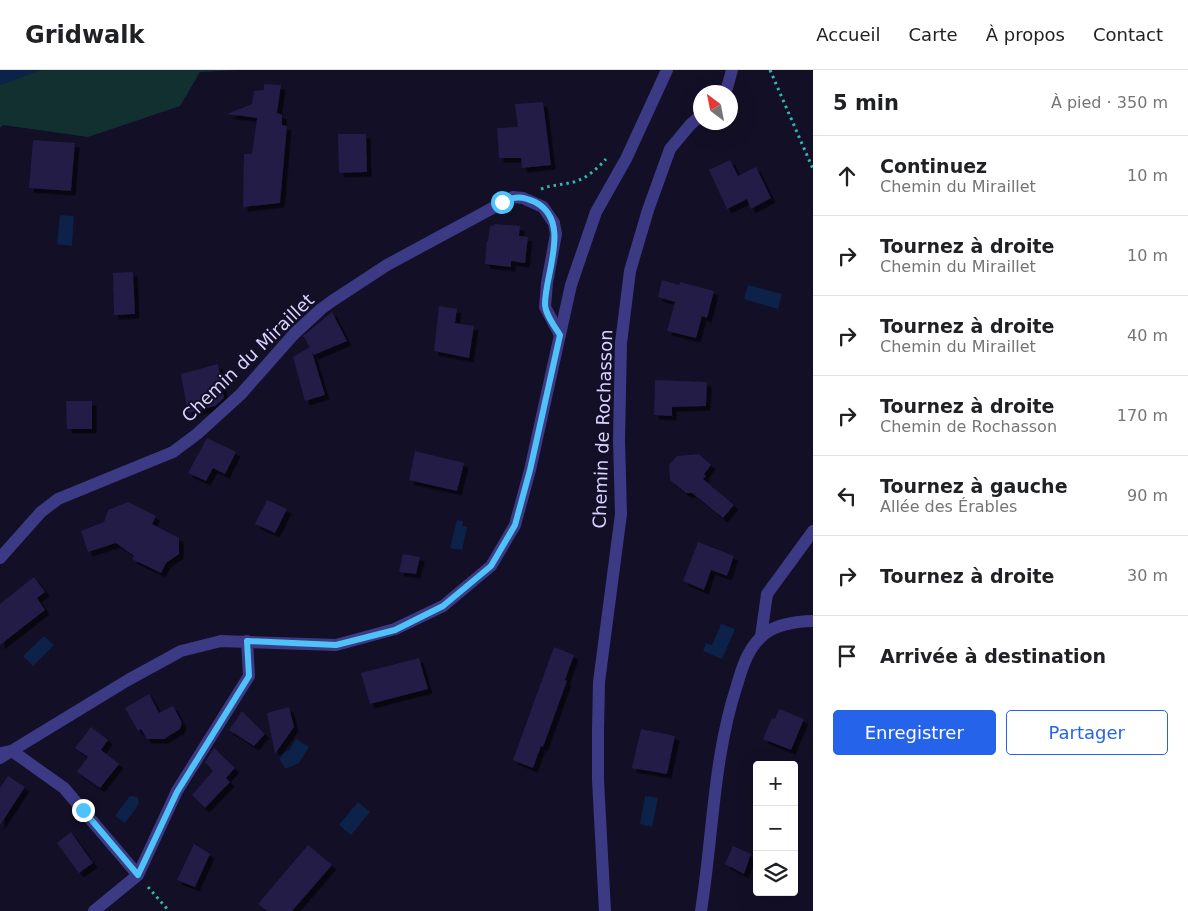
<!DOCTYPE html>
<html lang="fr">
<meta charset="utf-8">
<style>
body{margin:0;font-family:"DejaVu Sans",sans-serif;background:#f2f2f2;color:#202124}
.controls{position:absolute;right:15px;bottom:15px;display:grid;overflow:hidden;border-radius:5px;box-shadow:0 5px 20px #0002}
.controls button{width:45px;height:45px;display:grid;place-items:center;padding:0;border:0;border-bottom:1px solid #e0e0e0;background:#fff;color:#202124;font:25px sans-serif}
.compass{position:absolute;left:693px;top:15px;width:45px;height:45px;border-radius:50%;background:#fff;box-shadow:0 5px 20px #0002;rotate:328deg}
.stop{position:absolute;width:15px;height:15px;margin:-11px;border:4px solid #4fc3f7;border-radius:50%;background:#fff}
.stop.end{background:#4fc3f7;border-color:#fff;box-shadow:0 1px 5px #0008}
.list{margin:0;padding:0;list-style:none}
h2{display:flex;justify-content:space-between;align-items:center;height:65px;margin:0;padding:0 20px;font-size:21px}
h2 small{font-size:16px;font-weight:400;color:#757577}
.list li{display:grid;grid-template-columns:32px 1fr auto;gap:15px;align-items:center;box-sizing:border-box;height:80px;padding:0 20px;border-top:1px solid #e0e0e0}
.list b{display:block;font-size:19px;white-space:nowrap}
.list p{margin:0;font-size:16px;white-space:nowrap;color:#757577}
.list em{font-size:16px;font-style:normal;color:#757577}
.actions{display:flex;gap:10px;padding:15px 20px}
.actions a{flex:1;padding:11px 0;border:1px solid #2563eb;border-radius:5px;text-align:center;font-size:18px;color:#2563eb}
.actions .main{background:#2563eb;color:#fff}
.icon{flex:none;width:28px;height:28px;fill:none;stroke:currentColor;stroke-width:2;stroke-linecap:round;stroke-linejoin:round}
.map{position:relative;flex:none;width:813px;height:841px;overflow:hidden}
header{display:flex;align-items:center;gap:30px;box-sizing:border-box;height:70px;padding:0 25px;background:#fff;border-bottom:1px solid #e0e0e0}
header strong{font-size:24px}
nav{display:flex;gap:28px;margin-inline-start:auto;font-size:18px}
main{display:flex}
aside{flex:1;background:#fff}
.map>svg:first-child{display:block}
</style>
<header>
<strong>Gridwalk</strong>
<nav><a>Accueil</a><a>Carte</a><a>À propos</a><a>Contact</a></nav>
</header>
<main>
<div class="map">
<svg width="813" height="841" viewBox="0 0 813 841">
<defs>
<filter id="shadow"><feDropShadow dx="4.5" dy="4.5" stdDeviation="0" flood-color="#0009"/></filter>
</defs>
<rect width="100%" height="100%" fill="#130f26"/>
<path fill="#12302f" d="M0 0H239L200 2 180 36 88 67 3 55 0 58Z"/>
<path fill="#0c2248" d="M3 0H42L0 15V1Z
M60 145 74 146 72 176 57 174Z
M748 215 782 224 778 239 744 229Z
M457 450 463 451 462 456 467 457 462 480 450 478Z
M721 554 735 559 722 589 703 581 706 573 712 575Z
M44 566 54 575 33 596 23 586Z
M296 669 309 677 299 693 285 699 278 686 289 680Z
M133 726 138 728 139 734 125 753 115 746 129 727Z
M645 726 658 728 652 757 640 754Z
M358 732 370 742 351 765 339 755Z"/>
<path fill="#241b47" filter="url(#shadow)" d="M264 14 281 15 277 43 282 45V55L287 56 280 133 243 137 244 84H252L257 48 227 44 252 34 254 21 264 20Z
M543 32 551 95 522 98 521 88H499L497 58 518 57 515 34Z
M338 64H366L367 102 339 103Z
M33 70 75 73 71 121 29 118Z
M730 90 738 106 756 97 771 128 751 139 747 129 727 139 709 100Z
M494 154 520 156 519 166 528 167 525 193 511 191V197L485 194 487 171H488L490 156H494Z
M133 202 135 244 114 245 113 203Z
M662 210 679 215 680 212 714 221 707 248 702 246 696 268 667 261 675 232 658 227Z
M439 236 457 239 455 253 474 256 469 288 434 281Z
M332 242 347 271 314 285 312 282 325 325 305 331 293 287 310 277 303 266Z
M218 294 224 328 215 336 188 343 181 304Z
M655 310 707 312 706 336 672 337V346L654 345Z
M66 331H92V359H67Z
M207 368 236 382 225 404 213 398 206 411 188 403Z
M415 381 464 393 457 421 409 410Z
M699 384 711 395 704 404 706 406 703 409 734 435 723 448 692 423H686L670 410 669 395 677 386Z
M267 430 287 439 275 463 255 454Z
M128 432 156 446 152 454 179 468V484L166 493 161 503 132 489 134 486 116 473 88 482 81 461 104 452 108 440Z
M698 472 734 486 727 506 711 500 704 520 683 511Z
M403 484 420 487 416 504 399 502Z
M34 507 45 522 37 528 45 540 0 575V534Z
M554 577 574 585 565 610 567 611 543 677 541 676 533 698 513 690Z
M419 588 428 619 370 634 361 603Z
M149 624 159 643 173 636 182 653 180 659 164 669H147L141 659 138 661 125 638Z
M289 637 294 657 275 684 267 643Z
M779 639 804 649 791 680 763 669 772 648 775 649Z
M242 641 265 664 254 676 229 660Z
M91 657 108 670 101 680 119 694 100 718 77 702 88 687 75 678Z
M641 659 675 666 667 704 632 698Z
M214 678 235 698 226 708 230 712 205 738 192 725 213 701 205 692Z
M8 706 25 717 0 755V718Z
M71 762 93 793 79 803 57 773Z
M194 774 210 784 195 817 177 810Z
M308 775 332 795 292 841H267L258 834Z
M733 776 751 784 744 804 725 794Z"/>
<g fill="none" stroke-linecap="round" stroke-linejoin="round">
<path stroke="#2fb8b0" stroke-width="3" stroke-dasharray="2.5 4" stroke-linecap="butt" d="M770 0 813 99
M541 119C551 115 560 115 569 113 584 111 597 99 606 89
M148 817 169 841"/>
<path stroke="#3d3a85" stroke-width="12" d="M0 488 41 442 58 429 173 382 197 364 241 324 294 264 321 239 332 231 387 195 513 127 523 128 543 137 554 153 556 164 547 213 545 237 560 265
M761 566 767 524 813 461
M2 683 12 681 64 718 138 805
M94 841 138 805 177 721 249 606 247 571"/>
<path stroke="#3d3a85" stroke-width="12" d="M723 22 727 18 732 0
M0 688 128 610 181 581 221 571 336 575 395 559 443 536 491 496 515 455 530 400 571 215 596 142 626 89 667 0
M605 841 598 710V660L599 612 621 444 619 370 621 273 630 201 648 140 670 79 690 55 700 46
M701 841C713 766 713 688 737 615 742 598 747 581 760 568 771 555 797 551 813 551"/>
</g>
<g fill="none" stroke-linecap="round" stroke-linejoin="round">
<path stroke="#4fc3f7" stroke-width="6" d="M83 740 138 805 177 722 249 606 247 571 336 575 395 560 443 536 491 496 515 455 530 400 560 265C555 257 545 244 545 234 545 203 572 151 535 132 522 126 515 126 502 132"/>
</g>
<g text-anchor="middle" stroke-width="4" stroke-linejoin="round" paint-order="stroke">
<g font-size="18" fill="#d9d4ff" stroke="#130f26">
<text transform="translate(248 288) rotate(-44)" y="6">Chemin du Miraillet</text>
<text transform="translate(603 359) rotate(-88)" y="6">Chemin de Rochasson</text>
</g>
</g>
</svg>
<div class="controls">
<button>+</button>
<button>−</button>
<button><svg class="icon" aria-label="layers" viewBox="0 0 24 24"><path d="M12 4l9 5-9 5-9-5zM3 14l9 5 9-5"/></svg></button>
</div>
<svg class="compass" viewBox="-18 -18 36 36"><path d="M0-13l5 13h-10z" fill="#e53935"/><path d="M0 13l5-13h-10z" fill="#757577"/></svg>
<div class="stop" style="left:502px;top:132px"></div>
<div class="stop end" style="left:83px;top:740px"></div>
</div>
<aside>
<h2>5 min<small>À pied · 350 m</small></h2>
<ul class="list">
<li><svg class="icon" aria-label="ahead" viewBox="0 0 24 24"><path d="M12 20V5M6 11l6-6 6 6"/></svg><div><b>Continuez</b><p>Chemin du Miraillet</p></div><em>10 m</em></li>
<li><svg class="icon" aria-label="right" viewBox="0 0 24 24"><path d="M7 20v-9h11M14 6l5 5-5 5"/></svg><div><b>Tournez à droite</b><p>Chemin du Miraillet</p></div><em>10 m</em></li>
<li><svg class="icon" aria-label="right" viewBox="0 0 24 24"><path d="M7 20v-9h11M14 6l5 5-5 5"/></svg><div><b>Tournez à droite</b><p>Chemin du Miraillet</p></div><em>40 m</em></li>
<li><svg class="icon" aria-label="right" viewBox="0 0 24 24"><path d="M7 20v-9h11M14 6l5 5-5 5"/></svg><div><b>Tournez à droite</b><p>Chemin de Rochasson</p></div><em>170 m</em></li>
<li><svg class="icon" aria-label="left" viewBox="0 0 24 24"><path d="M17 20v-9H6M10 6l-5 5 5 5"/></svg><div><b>Tournez à gauche</b><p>Allée des Érables</p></div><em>90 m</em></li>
<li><svg class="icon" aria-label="right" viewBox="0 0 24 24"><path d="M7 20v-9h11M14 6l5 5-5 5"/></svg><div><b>Tournez à droite</b></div><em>30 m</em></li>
<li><svg class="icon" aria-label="arrive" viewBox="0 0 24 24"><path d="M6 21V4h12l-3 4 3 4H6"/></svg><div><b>Arrivée à destination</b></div></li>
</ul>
<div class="actions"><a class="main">Enregistrer</a><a>Partager</a></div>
</aside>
</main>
